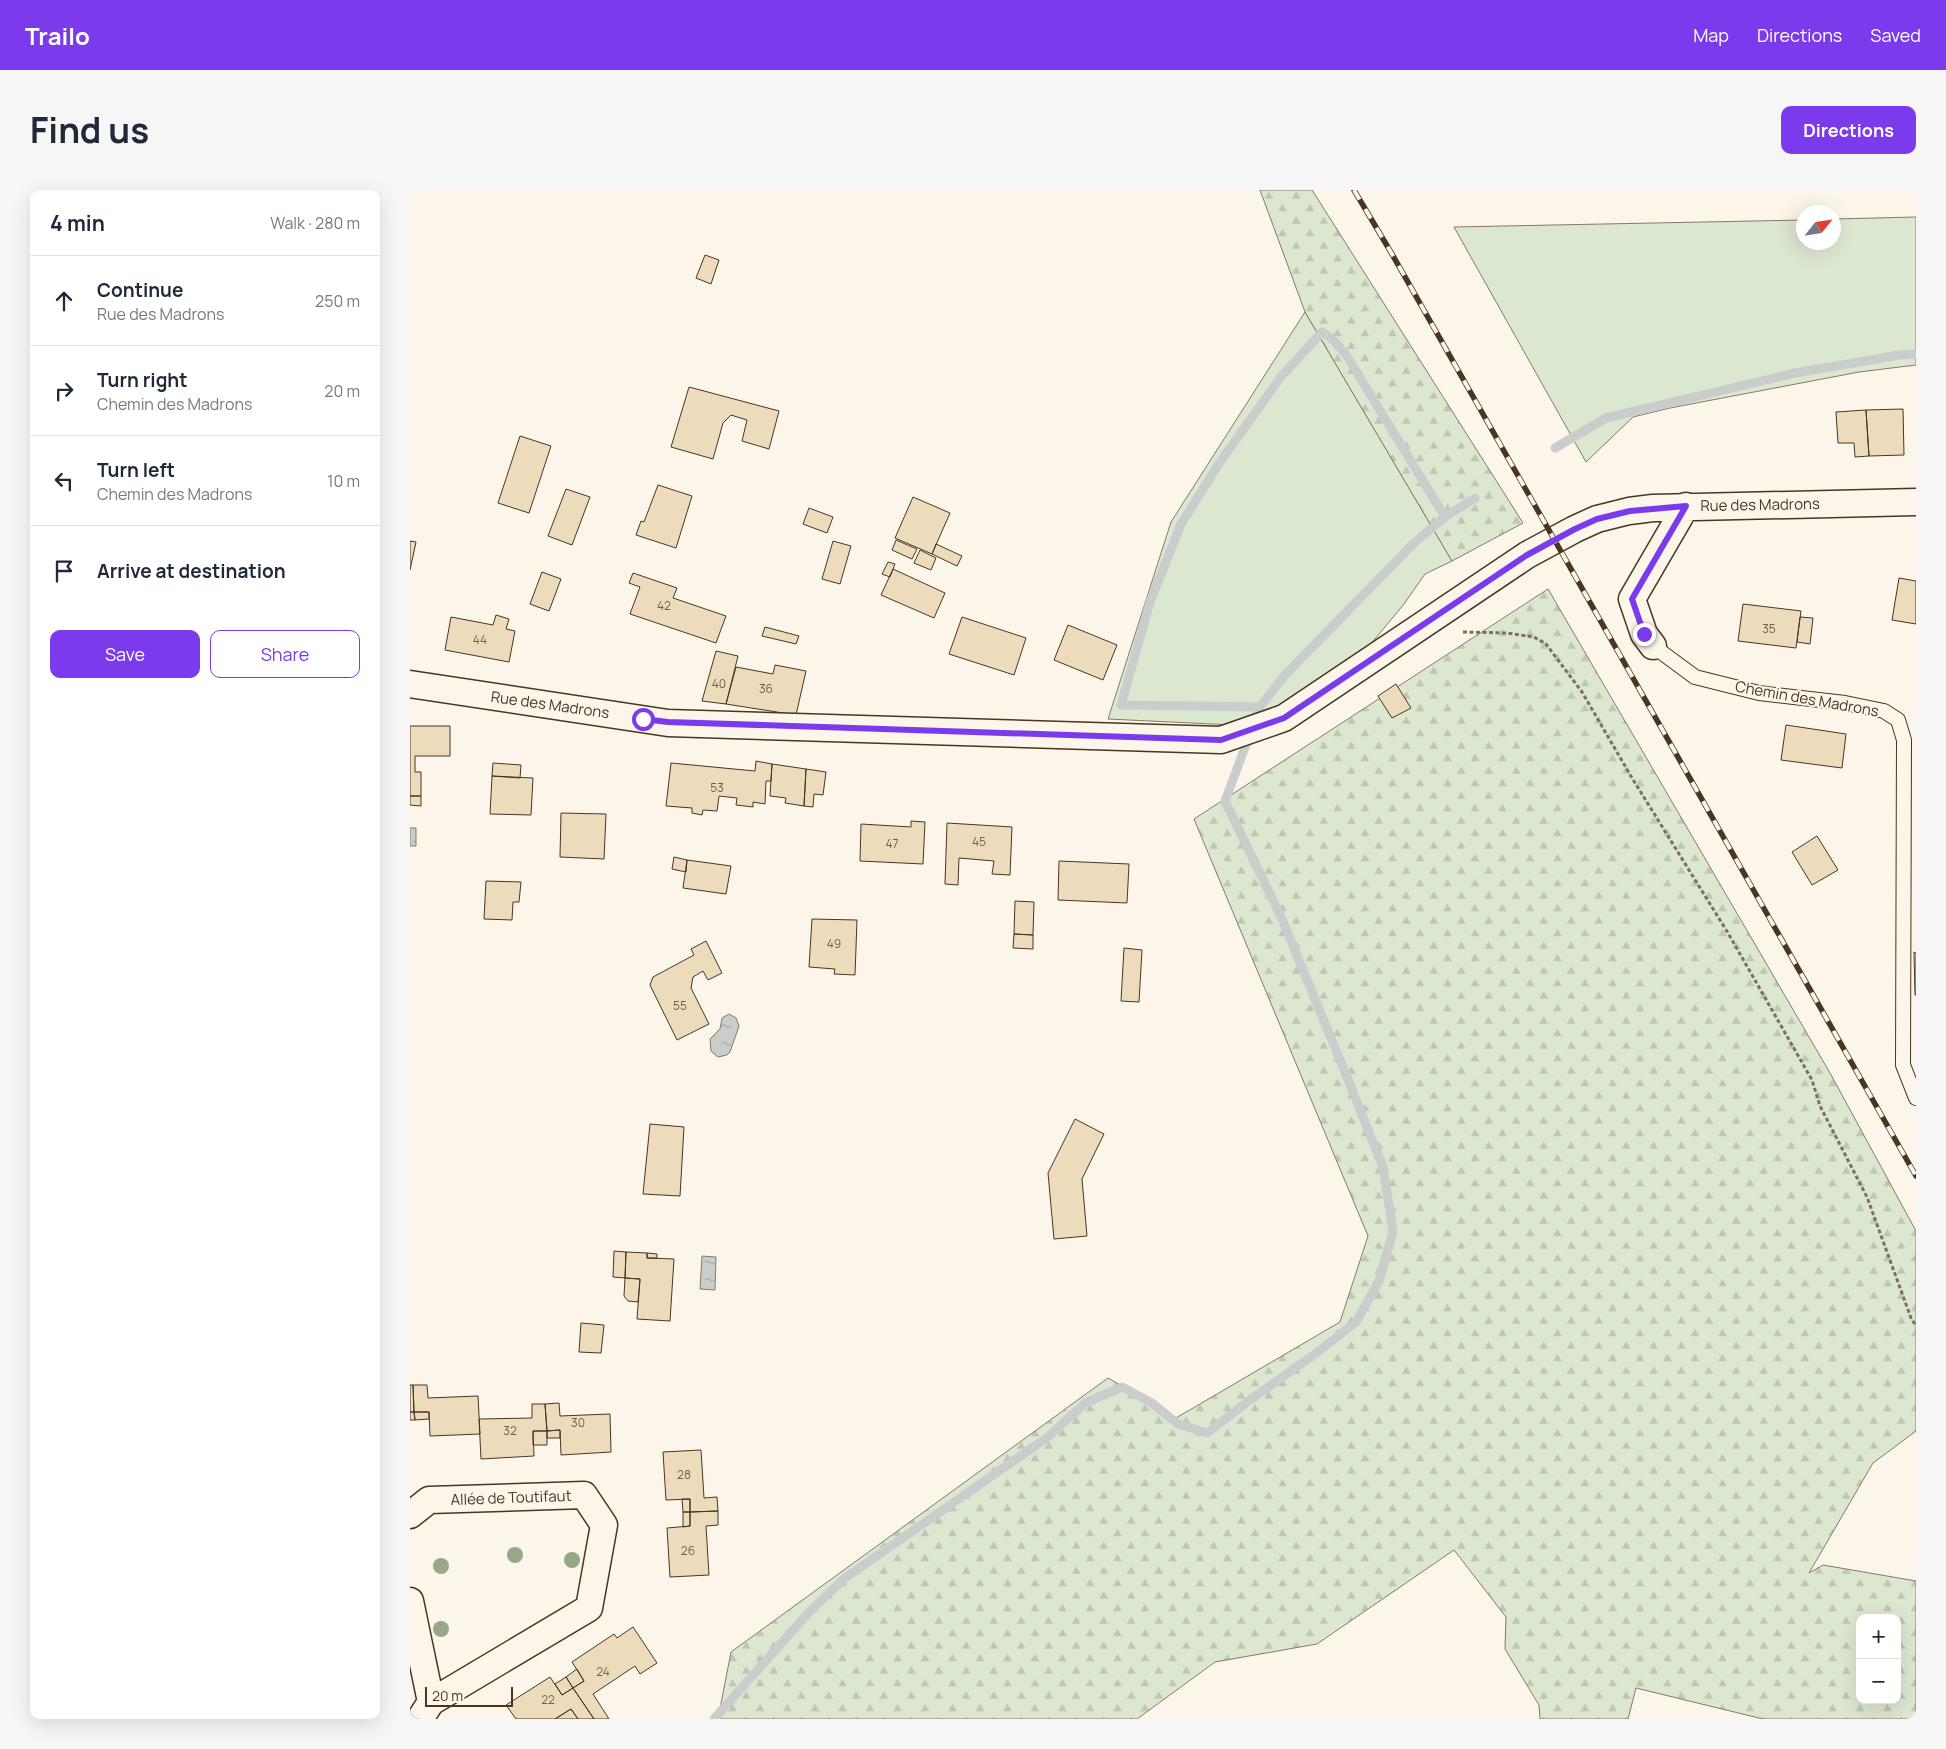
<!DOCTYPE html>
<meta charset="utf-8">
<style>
body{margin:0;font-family:Manrope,sans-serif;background:#f6f6f7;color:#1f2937}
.controls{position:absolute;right:15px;bottom:15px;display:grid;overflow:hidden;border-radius:10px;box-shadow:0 5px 20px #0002}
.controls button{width:45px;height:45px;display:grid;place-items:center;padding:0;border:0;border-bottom:1px solid #e0e1e3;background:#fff;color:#1f2937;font:25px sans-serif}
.compass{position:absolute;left:1386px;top:15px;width:45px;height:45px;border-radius:50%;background:#fff;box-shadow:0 5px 20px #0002;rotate:60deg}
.scale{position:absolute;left:15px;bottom:12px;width:88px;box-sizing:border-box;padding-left:5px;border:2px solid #4a3520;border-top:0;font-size:14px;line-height:18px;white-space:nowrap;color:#4a3520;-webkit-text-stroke:4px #fbf6e9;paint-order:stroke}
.stop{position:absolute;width:15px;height:15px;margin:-11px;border:4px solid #7c3aed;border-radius:50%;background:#fff}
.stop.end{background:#7c3aed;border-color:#fff;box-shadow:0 1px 5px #0008}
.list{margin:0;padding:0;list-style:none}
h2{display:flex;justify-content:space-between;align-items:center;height:65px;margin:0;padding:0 20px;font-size:21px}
h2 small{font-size:16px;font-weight:400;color:#747a83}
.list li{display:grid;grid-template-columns:32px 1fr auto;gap:15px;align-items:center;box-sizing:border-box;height:90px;padding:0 20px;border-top:1px solid #e0e1e3}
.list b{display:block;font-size:19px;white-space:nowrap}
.list p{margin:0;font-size:16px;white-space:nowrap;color:#747a83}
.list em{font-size:16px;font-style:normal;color:#747a83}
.actions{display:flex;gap:10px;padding:15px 20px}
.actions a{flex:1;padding:11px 0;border:1px solid #7c3aed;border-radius:10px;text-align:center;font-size:18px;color:#7c3aed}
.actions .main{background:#7c3aed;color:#fff}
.icon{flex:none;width:28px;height:28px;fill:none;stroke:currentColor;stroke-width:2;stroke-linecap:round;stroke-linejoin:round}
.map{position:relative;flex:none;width:1506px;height:1529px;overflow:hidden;border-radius:10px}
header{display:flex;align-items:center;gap:30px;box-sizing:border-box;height:70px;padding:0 25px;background:#7c3aed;color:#fff}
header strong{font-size:24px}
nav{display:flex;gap:28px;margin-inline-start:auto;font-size:18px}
.intro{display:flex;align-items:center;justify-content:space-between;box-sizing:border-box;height:120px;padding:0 30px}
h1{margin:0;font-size:35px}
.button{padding:12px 22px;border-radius:10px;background:#7c3aed;color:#fff;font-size:18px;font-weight:700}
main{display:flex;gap:30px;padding:0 30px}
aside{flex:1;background:#fff;border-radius:10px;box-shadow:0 5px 20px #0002}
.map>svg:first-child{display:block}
</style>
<header>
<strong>Trailo</strong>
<nav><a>Map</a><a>Directions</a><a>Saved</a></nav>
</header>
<div class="intro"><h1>Find us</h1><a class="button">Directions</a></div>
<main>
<aside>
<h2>4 min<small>Walk · 280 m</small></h2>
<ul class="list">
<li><svg class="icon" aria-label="ahead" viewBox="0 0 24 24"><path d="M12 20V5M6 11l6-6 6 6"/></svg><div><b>Continue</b><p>Rue des Madrons</p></div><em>250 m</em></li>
<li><svg class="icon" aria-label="right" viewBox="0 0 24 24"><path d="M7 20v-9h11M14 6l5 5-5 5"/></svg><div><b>Turn right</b><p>Chemin des Madrons</p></div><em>20 m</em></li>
<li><svg class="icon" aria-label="left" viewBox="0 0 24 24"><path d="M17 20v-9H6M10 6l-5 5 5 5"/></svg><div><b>Turn left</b><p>Chemin des Madrons</p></div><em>10 m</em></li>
<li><svg class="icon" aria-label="arrive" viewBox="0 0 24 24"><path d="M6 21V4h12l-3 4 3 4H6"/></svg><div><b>Arrive at destination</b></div></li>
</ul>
<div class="actions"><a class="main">Save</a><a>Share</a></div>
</aside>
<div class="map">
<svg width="1506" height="1529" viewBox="0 0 1506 1529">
<defs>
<pattern id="forest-firs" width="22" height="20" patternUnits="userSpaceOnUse" patternTransform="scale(1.25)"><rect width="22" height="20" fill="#dce7d0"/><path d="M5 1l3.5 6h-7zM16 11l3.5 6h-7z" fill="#bec7b2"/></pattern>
<pattern id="water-ripples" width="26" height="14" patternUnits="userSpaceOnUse" patternTransform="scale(1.25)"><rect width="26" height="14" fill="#c9cecd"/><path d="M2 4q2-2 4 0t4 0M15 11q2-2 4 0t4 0" fill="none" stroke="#a5a8a6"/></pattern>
</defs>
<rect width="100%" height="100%" fill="#fbf6e9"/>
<path fill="#dce7d0" stroke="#887966" d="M1506 27V175L1449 182 1260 218 1223 227 1176 272 1044 37 1393 30 1394 52H1424V29Z
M895 122 1042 371 1015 384 994 414 950 467 894 506 823 535 698 529 761 332Z"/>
<path fill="url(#forest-firs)" stroke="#887966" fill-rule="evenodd" d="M850 0H902L1113 333 1042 371 895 122Z
M1138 399 1420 883 1506 1041V1241L1463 1273 1399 1383 1413 1375 1506 1391V1529H1353L1226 1498 1218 1529H1130L1129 1515 1095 1459 1096 1427 1044 1360 907 1454 805 1472 727 1529H308L321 1462 698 1188 766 1228 930 1132 958 1046 784 629ZM1450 1428H1487V1510H1450Z"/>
<path fill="url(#water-ripples)" stroke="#887966" d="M0 638H6V656H0Z
M319 824 326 828 329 836 320 862 317 865 308 867 301 861 300 849 310 839 312 828Z
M292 1066 306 1067 305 1100 290 1099Z"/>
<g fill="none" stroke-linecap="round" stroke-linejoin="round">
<path stroke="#c9cecd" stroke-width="9" d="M1145 258 1196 228 1385 183 1489 165 1506 164
M850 517 711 515 740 412 771 334 810 272 870 188 912 142 921 148 935 163 1035 327
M304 1529 401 1420 435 1388 638 1247 675 1213 712 1197 742 1213 768 1234 797 1243 840 1210 905 1164 946 1132 969 1091 983 1041 973 977 937 887 872 729 815 611 850 517 874 486 1004 353 1035 327 1065 308"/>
</g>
<path fill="#ecdcbc" stroke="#4a3520" d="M295 65 309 70 301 94 286 88Z
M279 197 369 221 359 259 332 251 337 230 321 225 313 233 303 269 261 257Z
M1493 219 1494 265 1459 266 1456 220Z
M1456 220 1459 266 1445 267 1444 253H1428L1426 222Z
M110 246 141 256 119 323 88 313Z
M248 295 282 306 266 358 226 345 231 331 234 332Z
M156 299 180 307 162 355 138 346Z
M503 307 540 323 522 364 485 348Z
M399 318 423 327 417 343 393 334Z
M486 350 507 359 502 369 482 360Z
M0 351 6 352 0 380Z
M423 351 441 356 430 394 412 389Z
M526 354 552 366 547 376 522 364Z
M510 360 526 368 521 380 504 373Z
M478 372 485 374 480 387 472 384Z
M483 379 535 403 524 428 471 405Z
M132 382 151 389 139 421 120 414Z
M223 383 267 398 263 408 316 426 306 453 220 424 230 397 219 393Z
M1489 388 1506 391V434L1482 430Z
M1333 414 1391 421 1386 458 1328 451Z
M86 425 99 429 96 439 105 441 99 472 35 460 41 427 83 435Z
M552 427 616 448 604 485 539 464Z
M1390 427 1403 428 1400 454 1387 452Z
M658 435 707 455 693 490 644 470Z
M355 437 389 446 386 454 352 446Z
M306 461 328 466 316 514 292 511Z
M365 475 396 481 386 525 316 514 326 477 363 484Z
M986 494 1001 518 982 528 968 506Z
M1376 535 1436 544 1432 578 1371 570Z
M0 536H40V566H5V582H11V606H0Z
M346 571 362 574 361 591H356L355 614 343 612V617L326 615 327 608 309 606 307 621 293 620 292 625 282 623V618L256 616 261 573 345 581Z
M83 573 111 575 110 588 82 586Z
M362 574 396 579 394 616 375 613 376 608 360 606Z
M396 579 416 582 413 605 404 604 403 617 394 616Z
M82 586 123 588 121 625 80 624Z
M0 606H11V616L0 615Z
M151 623 196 624 194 669 150 667Z
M501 631 515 632 513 674 450 671 451 634 501 637Z
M537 633 602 637 600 685 582 684 584 671 549 668 548 695 535 694Z
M1407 646 1428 680 1402 695 1382 662Z
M264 667 277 670 276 682 262 679Z
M277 670 321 676 316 704 273 698Z
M649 671 719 674 717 713 648 710Z
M76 691 111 692 109 712H103L102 730 74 729Z
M605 711 624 712 623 745 604 744Z
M402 729 447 730 445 785 424 784 425 779 399 777Z
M604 744 623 745V759L603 758Z
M296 751 312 783 298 790 293 781 283 787 281 798 299 834 267 850 240 795 243 787 284 765 281 759Z
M714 758 732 760 729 812 711 811Z
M1504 762 1506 763V805H1505Z
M665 929 694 944 672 989 677 1046 644 1049 638 983Z
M240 934 274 937 270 1006 233 1004Z
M204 1061 216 1062 215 1088 203 1087Z
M216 1062 237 1063V1068L264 1069 260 1131 227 1129 230 1089 215 1088Z
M237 1063 247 1064V1068H237Z
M215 1088 230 1089 228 1112 218 1111 214 1106Z
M171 1133 194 1135 191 1163 169 1162Z
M0 1195H3L4 1222H0Z
M3 1195H17L18 1208 68 1206 70 1244 20 1246 19 1222H4Z
M149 1213 150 1226 200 1224 201 1262 151 1265 150 1240 137 1241 135 1214Z
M122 1214H135L137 1241H123L124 1266 71 1269 69 1229 122 1228Z
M0 1222H4L5 1230H0Z
M4 1222H19V1229L5 1230Z
M150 1240V1248H137V1241Z
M123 1241H137V1255H123Z
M291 1260 294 1308 307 1307 308 1321 280 1322V1309L256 1310 253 1262Z
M272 1309H280V1322H273Z
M308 1321V1335L296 1336 299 1385 260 1387 257 1338 280 1336V1322Z
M273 1322H280V1336L273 1337Z
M223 1437 247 1473 230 1484 225 1476 183 1504 199 1529H184L163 1498 174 1491 162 1472 204 1444 207 1448Z
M167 1479 174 1491 163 1498 156 1487Z
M140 1487 152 1505 163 1498 184 1529H168L161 1519 145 1529H106L96 1515Z
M156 1487 163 1498 152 1505 145 1494Z
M161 1519 168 1529H145Z"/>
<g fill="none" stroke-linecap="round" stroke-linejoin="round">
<g stroke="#4a3520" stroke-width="16">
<path id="lane" d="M1243 456 1285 487 1349 503 1435 513 1474 521 1488 530 1494 550 1493 875 1506 908"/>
</g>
<g stroke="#4a3520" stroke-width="29">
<path id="street" d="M1243 456 1234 444 1222 409 1276 316
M0 494 258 533 811 550 874 528 1117 365 1165 339 1187 329 1219 321 1243 318 1506 312
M0 1325 19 1310 174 1305 194 1335 179 1418 21 1512 10 1529
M0 1411 21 1512"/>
</g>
<path stroke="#7f6f5c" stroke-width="3" stroke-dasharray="4 2.5" stroke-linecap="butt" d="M1053 442 1097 443 1124 447 1136 454 1172 502 1222 588 1318 743 1402 890 1410 916 1457 1007 1501 1128 1506 1136"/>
<use href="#lane" stroke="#fbf6e9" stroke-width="14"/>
<use href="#street" stroke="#fbf6e9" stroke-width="26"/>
<g stroke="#4a3520" stroke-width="5.5">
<path id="rail" d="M944 0 982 64 1506 986"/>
</g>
<use href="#rail" stroke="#fbf6e9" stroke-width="4" stroke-dasharray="11" stroke-linecap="butt"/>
</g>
<g fill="#96a887">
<circle cx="105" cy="1365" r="8"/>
<circle cx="162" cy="1370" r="8"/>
<circle cx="31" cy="1376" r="8"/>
<circle cx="31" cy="1439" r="8"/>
</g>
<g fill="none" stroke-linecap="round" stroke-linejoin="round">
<path stroke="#7c3aed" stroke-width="6" d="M233 529 258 532 811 550 874 528 1117 365 1165 339 1187 329 1220 321 1276 316 1222 409 1234 444"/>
</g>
<g text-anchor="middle" stroke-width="4" stroke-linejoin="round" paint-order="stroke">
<g font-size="12" fill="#725f47">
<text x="254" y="420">42</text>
<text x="1359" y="443">35</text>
<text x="70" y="454">44</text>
<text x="309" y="498">40</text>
<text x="356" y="503">36</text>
<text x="307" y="602">53</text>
<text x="569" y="656">45</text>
<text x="482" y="658">47</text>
<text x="424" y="758">49</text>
<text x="270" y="820">55</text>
<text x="168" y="1237">30</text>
<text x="100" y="1245">32</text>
<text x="274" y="1289">28</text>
<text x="278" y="1365">26</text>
<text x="193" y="1486">24</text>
<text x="138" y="1514">22</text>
</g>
<g font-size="15" fill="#4a3520" stroke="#fbf6e9">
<text transform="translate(1350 315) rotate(-1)" y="5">Rue des Madrons</text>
<text transform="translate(1397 509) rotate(10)" y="5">Chemin des Madrons</text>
<text transform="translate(140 515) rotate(8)" y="5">Rue des Madrons</text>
<text transform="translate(101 1308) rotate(-2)" y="5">Allée de Toutifaut</text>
</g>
</g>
</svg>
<div class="controls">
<button>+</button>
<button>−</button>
</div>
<svg class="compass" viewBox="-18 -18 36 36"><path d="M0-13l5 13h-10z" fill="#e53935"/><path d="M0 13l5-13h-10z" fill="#747a83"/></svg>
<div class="scale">20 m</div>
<div class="stop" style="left:233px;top:529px"></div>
<div class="stop end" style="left:1234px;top:444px"></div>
</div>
</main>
